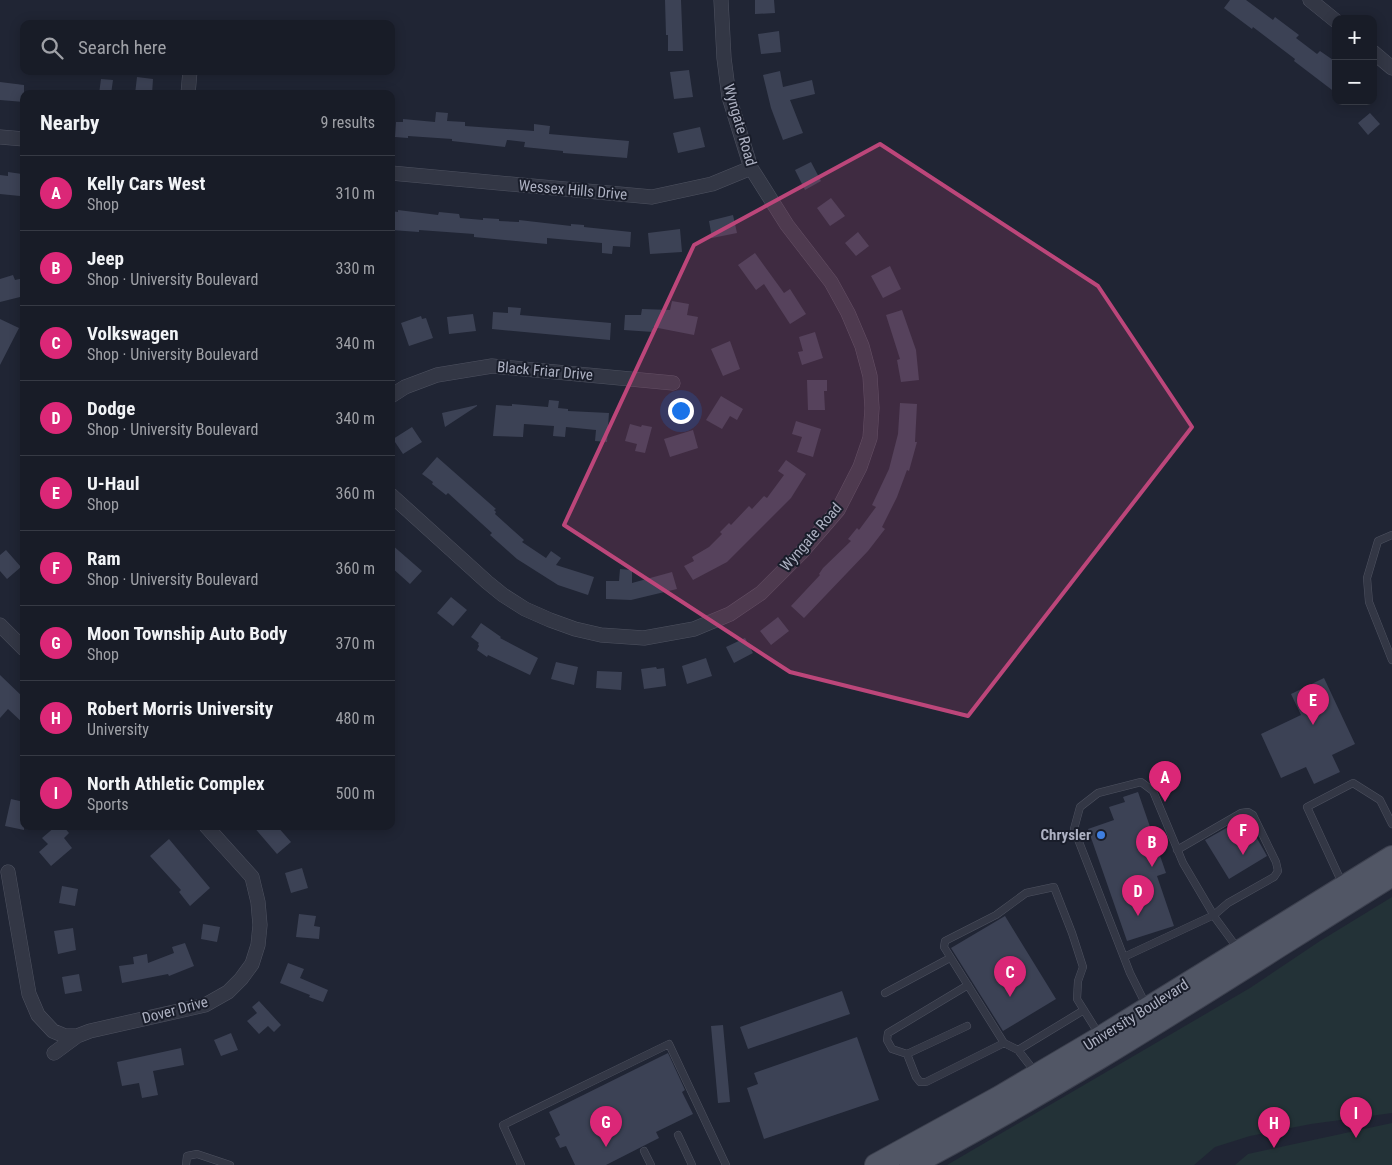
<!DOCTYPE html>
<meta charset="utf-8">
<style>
body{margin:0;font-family:"Roboto Condensed",sans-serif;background:#252933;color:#f1f3f6}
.controls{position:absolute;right:15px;top:15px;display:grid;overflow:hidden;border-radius:10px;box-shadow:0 2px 12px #0003}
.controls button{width:45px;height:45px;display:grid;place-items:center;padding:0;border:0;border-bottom:1px solid #363a44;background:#181c27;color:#f1f3f6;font:25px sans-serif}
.you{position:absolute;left:680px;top:410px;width:18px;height:18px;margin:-12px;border:4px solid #fff;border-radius:50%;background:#1a73e8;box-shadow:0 0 0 8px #1a73e833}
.badge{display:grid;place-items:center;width:32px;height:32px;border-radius:50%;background:#db2777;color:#fff;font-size:16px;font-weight:700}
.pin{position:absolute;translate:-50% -41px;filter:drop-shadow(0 1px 2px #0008)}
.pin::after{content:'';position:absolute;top:26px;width:18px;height:15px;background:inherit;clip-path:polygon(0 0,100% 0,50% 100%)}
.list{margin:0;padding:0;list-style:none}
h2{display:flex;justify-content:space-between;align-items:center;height:65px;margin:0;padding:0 20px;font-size:21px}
h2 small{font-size:16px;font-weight:400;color:#9fa1a7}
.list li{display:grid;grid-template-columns:32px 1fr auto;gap:15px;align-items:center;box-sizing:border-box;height:75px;padding:0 20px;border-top:1px solid #363a44}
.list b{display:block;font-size:19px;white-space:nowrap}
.list p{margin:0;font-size:16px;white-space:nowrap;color:#9fa1a7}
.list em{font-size:16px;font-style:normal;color:#9fa1a7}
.icon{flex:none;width:28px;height:28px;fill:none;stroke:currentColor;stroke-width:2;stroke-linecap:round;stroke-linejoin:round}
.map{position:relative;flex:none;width:1392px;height:1165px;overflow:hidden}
.search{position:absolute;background:#181c27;box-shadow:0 2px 12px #0003;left:20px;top:20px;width:375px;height:55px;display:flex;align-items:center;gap:12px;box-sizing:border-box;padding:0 18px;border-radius:10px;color:#9fa1a7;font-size:19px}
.panel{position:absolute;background:#181c27;box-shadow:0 2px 12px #0003;left:20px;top:90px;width:375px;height:740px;border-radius:10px}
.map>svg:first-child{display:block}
</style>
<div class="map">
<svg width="1392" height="1165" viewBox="0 0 1392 1165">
<rect width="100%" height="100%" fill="#202534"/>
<path fill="#233237" d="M1392 897V1113L1311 1124 1250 1136 1215 1147 1194 1165H947L1250 988 1320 941Z
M1392 1123V1165H1235L1248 1154Z"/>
<path fill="#3c4255" d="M665 0H681L683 51H668V35H666Z
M755 0H774L775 13 755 14Z
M1230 0H1246L1273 20 1275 17 1299 35 1296 38 1317 54 1320 51 1336 62V93L1294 61 1295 59 1253 27 1252 29 1224 8Z
M779 31 781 52 761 54 758 34Z
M689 70 693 97 674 99 670 72Z
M780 71 783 87 812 80 815 94 790 100 803 133 783 140 771 108 763 75Z
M137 77 153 79 152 94H135Z
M101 79 113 80 111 94H99Z
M0 82 24 85V102L0 100Z
M436 112 448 113 447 121 465 122V126L534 131V124L550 126 549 134 629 141 627 158 563 153V151L524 147 525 142 507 140 505 147 452 141V139L408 136V138L395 137 396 122H403V119L435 122Z
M1370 113 1380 124 1368 135 1358 123Z
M700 127 705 147 678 153 673 133Z
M811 162 821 181 805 190 795 170Z
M8 172 22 174 20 196 0 194V175L8 176Z
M831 198 845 216 830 226 817 208Z
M398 210 438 215 439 212 459 214 460 218 483 220V218L499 219V221L519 222V220L571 226V224L584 225V227L631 232 630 247 613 246 612 254 602 253V243L547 238V244L474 237V234L419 230V232L391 230V211L398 212Z
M733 215 737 233 712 238 709 221Z
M680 229 682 252 650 254 648 233Z
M858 232 869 246 856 256 845 243Z
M755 253 784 293 790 289 806 314 790 324 764 284 756 290 738 265Z
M890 266 901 289 883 298 871 276Z
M13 275 15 280 24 278V296L0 302V279Z
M672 301 689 304 687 315 698 317 694 335 653 327V332L624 330 625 315H641L642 309 670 310Z
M508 307 521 308 520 315 611 323 610 340 492 329 493 312 508 313Z
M902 310 916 350 919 380 901 382 897 360 900 359 886 315Z
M473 314 476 331 449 334 447 317Z
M421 316 422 319 426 318 433 338 409 346 401 323Z
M0 319 19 328 0 365Z
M815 332 823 358 802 365 798 352 803 351 799 337Z
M730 341 740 369 723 376 711 349Z
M807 380H827V391H824L825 410H808Z
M721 396 743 409 737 420 730 416 722 429 706 420Z
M549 400 559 401 558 408 568 409V411L609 413 607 442 595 441 596 430 566 427 565 437 553 436 554 426 524 424 523 437 493 436 496 405 512 406V404L548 407Z
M900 403 917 404 915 442H917L909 471 907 470 897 497 882 527 885 529 868 551 804 618 791 606 820 575 819 574 823 568 851 541 848 539 857 528 859 530 876 507 872 505 889 469 898 434Z
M477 405V406L445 427 442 413Z
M796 421 821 429 813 457 797 452 802 437 792 434Z
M630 424 641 427 642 425 652 427 645 453 635 451 637 444 625 441Z
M412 427 422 442 403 454 393 439Z
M693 430 698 448 670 457 664 439Z
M437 457 496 509 494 510 496 512 495 514 524 540 522 542 546 558 551 551 561 558 556 565 594 577 588 595 558 585 517 559 490 535 492 533 448 493 446 495 432 484 433 482 422 474Z
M786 460 806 474 791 498 727 562 693 580 684 566 694 561 692 557 709 547 722 534 720 532 729 523 731 525 749 506 752 509 764 496 767 498 784 475 778 471Z
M391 544 422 571 410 584 391 567Z
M6 550 21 567 7 579 0 571V555Z
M620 569 632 570V583L672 572 677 589 631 600 606 599V581H619Z
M451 597 467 610 453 626 437 613Z
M778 617 789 631 771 645 760 631Z
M481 623 501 637 500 638 538 658 530 675 488 655 487 657 477 650 479 646 478 644 479 643 471 637Z
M745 638 753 653 734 663 726 647Z
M706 658 712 676 687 684 682 666Z
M556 662 578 667 574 685 551 679Z
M656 667 657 669 664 668 666 686 644 689 641 669Z
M597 671 622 672 621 690 596 688Z
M0 675 24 698V724L8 709 0 718Z
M1324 678 1355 744 1332 755 1340 772 1314 784 1306 767 1281 778 1261 734 1301 715 1291 694Z
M1138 792 1166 873 1157 876 1174 926 1127 941 1088 829 1114 820 1109 807 1125 802 1123 797Z
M11 799 24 802V830L5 826Z
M56 826H63L69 833 64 838 72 848 51 866 39 852 48 844 42 838Z
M253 826H277L291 842 277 854Z
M1230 826 1236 835 1250 826 1267 856 1229 879 1205 840Z
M169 839 210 888 190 906 179 892 181 890 150 856Z
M302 868 308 888 291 893 285 873Z
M62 886 78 889 75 906 59 903Z
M299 914 316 916 314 926 320 927 319 939 296 937Z
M1005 916 1056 999 1003 1031 951 948Z
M203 924 220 927 217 942 201 939Z
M73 928 76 950 58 954 54 931Z
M185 943 194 966 169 976 168 974 122 983 119 966 134 964 133 957 147 954 148 963 174 953 172 947Z
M288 963 304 969 300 978 328 990 323 1002 309 997 310 995 280 983Z
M79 974 82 991 65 994 62 977Z
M842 991 850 1014 748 1049 740 1027Z
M259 1001 281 1025 274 1032 268 1026 259 1034 247 1021 257 1013 252 1007Z
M723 1025 730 1102 718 1103 711 1026Z
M231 1033 238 1050 221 1056 214 1040Z
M857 1037 879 1100 764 1139 747 1088 758 1084 754 1073Z
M181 1048 184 1065 153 1071 158 1095 142 1098 139 1083 122 1086 117 1062Z
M668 1053 685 1090 682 1092 693 1114 656 1132 659 1138 606 1165H575L566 1146 560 1148 555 1138 560 1135 549 1112Z"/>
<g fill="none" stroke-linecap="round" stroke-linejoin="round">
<g stroke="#4e5260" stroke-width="8">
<path id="service" d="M1392 535 1378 541 1367 578 1369 602 1392 660
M1343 885 1307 807 1353 783 1380 800 1392 824
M1124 957 1214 915 1228 903 1274 877 1278 871 1276 862 1253 815 1248 812 1241 813 1177 850
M885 993 950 958
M1147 1007 1130 973 1074 829 1080 807 1098 793 1141 782 1153 791 1183 863 1216 919 1238 949
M967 1026 907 1054 892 1049 887 1040 888 1033 968 985
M1018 1050 1084 1010
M907 1054 916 1077 920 1082H926L1004 1043
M1035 1072 1018 1050 1004 1043 944 947 945 941 996 915 1026 893 1054 887 1072 933 1083 967 1078 981 1077 999 1100 1036
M678 1135 692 1165
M644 1151 651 1165
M186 1165 187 1156 197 1154 230 1165
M521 1165 503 1125 669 1044 726 1165"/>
</g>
<g stroke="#4e5260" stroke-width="15">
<path id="minor" d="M1310 0 1336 21
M1373 52 1392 68
M188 94 190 71
M0 137 24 139
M391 173 652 197 712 184 751 168
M391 396 405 387 437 375 492 366 673 383
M391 495 487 582 503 595 525 609 550 620 575 629 601 635 644 638 694 629 730 614 761 593 801 553 838 510 860 467 870 438 872 408 870 376 862 346 848 313 831 282 787 225 751 168 729 97 724 58 721 0
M0 625 24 649
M8 872 29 994 38 1015 53 1031 65 1036H77
M54 1053 77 1036 90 1031 205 1005 228 992 241 979 252 964 258 945 260 925 258 902 252 877 206 826"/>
</g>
<g stroke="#3d414f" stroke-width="24">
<path id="primary" d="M876 1165 998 1098 1103 1036 1392 857
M911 1165C1076 1078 1233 974 1392 875"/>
</g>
<use href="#service" stroke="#333745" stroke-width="7"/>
<use href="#minor" stroke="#333745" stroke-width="14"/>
<use href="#primary" stroke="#515665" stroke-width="22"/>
</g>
<path fill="#bc467a" fill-opacity="0.2" stroke="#bc467a" stroke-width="4" stroke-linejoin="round" d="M880 144 1098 286 1192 427 968 716 790 672 564 525 694 245Z"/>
<circle fill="#3f7fe0" stroke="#191d2a" stroke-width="2" cx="1101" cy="835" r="5"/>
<g text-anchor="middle" stroke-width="4" stroke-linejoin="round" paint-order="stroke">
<g font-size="15" fill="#adb1c2" stroke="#191d2a">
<text transform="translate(740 125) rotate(74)" y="5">Wyngate Road</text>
<text transform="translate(573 190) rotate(5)" y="5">Wessex Hills Drive</text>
<text transform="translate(545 371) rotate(5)" y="5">Black Friar Drive</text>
<text transform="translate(811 537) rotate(-49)" y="5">Wyngate Road</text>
<text transform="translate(175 1010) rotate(-15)" y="5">Dover Drive</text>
<text transform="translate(1136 1015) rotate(-32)" y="5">University Boulevard</text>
</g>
<g font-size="15" font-weight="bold" fill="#adb1c2" stroke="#191d2a" text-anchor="end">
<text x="1091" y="840">Chrysler</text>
</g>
</g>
</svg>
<div class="controls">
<button>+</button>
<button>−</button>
</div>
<div class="you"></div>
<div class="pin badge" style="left:1165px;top:802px">A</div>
<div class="pin badge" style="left:1152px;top:867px">B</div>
<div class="pin badge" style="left:1010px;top:997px">C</div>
<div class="pin badge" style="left:1138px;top:916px">D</div>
<div class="pin badge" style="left:1313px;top:725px">E</div>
<div class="pin badge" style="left:1243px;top:855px">F</div>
<div class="pin badge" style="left:606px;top:1147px">G</div>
<div class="pin badge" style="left:1274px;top:1148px">H</div>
<div class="pin badge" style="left:1356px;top:1138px">I</div>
<div class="search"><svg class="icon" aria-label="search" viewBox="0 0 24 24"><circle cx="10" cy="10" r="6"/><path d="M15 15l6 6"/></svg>Search here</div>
<section class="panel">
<h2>Nearby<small>9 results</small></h2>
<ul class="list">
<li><span class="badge">A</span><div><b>Kelly Cars West</b><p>Shop</p></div><em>310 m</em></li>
<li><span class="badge">B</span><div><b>Jeep</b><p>Shop · University Boulevard</p></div><em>330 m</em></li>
<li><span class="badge">C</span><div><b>Volkswagen</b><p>Shop · University Boulevard</p></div><em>340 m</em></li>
<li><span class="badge">D</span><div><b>Dodge</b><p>Shop · University Boulevard</p></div><em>340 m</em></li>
<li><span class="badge">E</span><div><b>U-Haul</b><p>Shop</p></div><em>360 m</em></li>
<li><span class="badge">F</span><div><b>Ram</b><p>Shop · University Boulevard</p></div><em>360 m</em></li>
<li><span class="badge">G</span><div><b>Moon Township Auto Body</b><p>Shop</p></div><em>370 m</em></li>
<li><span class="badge">H</span><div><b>Robert Morris University</b><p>University</p></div><em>480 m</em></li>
<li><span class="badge">I</span><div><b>North Athletic Complex</b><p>Sports</p></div><em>500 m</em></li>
</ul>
</section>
</div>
